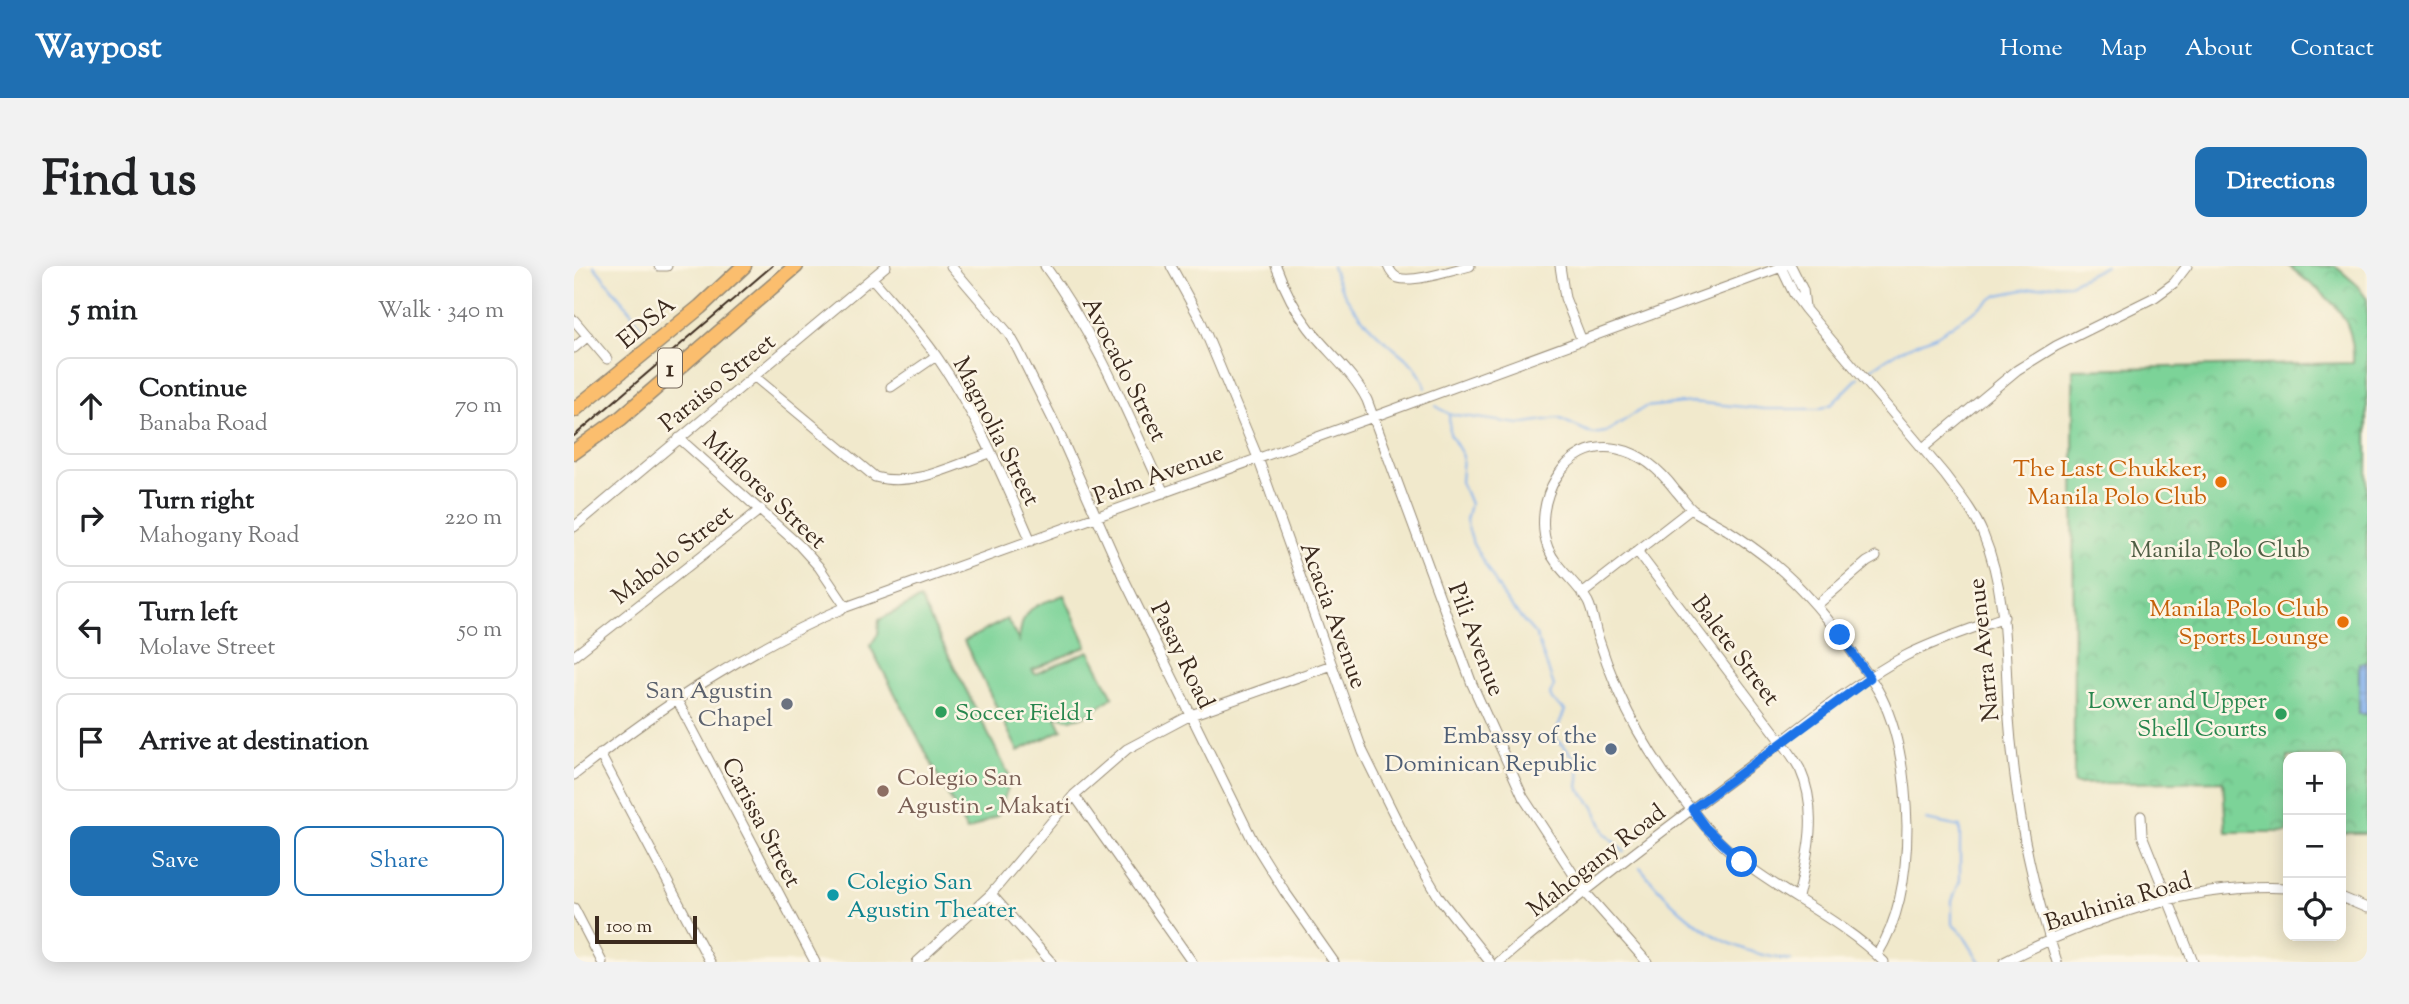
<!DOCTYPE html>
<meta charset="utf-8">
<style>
body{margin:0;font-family:"Sorts Mill Goudy",serif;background:#f2f2f2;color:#202124}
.controls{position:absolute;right:21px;bottom:21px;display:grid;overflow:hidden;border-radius:14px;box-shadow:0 4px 18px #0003}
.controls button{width:63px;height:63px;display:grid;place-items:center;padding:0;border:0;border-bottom:2px solid #e0e0e0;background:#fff;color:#202124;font:35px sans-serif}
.scale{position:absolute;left:21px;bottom:18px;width:102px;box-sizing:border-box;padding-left:7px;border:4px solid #3b2a1e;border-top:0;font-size:19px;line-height:24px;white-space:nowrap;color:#3b2a1e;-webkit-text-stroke:5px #fcf5e5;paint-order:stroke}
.stop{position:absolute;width:21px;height:21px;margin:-16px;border:5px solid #1a73e8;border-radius:50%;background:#fff}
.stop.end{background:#1a73e8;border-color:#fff;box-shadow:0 2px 7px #0008}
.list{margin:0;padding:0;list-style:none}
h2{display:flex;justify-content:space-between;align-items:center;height:91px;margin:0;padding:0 28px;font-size:30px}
h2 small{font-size:23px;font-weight:400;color:#757577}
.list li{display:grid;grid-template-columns:46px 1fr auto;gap:21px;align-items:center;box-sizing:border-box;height:98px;margin:0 14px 14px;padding:0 14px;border:2px solid #e0e0e0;border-radius:14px}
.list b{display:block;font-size:26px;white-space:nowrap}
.list p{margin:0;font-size:23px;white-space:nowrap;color:#757577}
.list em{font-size:23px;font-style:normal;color:#757577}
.actions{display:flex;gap:14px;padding:21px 28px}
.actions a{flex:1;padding:16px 0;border:2px solid #1f6fb2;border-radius:14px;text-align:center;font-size:24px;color:#1f6fb2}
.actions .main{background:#1f6fb2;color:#fff}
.icon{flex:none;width:38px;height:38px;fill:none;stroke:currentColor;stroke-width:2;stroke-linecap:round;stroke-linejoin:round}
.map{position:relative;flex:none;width:1793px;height:696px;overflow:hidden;border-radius:14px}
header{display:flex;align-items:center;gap:42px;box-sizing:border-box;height:98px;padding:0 35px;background:#1f6fb2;color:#fff}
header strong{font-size:33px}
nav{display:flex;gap:38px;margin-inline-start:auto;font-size:24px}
.intro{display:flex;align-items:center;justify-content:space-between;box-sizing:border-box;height:168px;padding:0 42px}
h1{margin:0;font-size:49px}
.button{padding:18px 32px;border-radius:14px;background:#1f6fb2;color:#fff;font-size:24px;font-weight:700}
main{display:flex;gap:42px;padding:0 42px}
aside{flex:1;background:#fff;border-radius:14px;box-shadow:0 4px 18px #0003}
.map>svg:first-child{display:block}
</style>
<header>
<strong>Waypost</strong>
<nav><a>Home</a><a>Map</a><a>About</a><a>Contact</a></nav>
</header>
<div class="intro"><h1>Find us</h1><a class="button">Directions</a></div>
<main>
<aside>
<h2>5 min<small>Walk · 340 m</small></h2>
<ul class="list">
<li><svg class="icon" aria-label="ahead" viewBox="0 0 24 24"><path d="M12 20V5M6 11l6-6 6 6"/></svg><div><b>Continue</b><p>Banaba Road</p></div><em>70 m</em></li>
<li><svg class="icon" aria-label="right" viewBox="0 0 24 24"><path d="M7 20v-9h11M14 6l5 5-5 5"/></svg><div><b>Turn right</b><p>Mahogany Road</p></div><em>220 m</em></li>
<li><svg class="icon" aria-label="left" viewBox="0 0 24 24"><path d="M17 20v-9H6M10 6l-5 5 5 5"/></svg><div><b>Turn left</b><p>Molave Street</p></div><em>50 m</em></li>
<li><svg class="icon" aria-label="arrive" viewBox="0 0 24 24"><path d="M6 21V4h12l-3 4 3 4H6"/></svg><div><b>Arrive at destination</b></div></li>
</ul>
<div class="actions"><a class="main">Save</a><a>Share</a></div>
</aside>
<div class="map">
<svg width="1793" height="696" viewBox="0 0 1793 696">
<defs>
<pattern id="park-crowns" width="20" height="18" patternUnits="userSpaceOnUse" patternTransform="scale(1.75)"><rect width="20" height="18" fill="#7cd398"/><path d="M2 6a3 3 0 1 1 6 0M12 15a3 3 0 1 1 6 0" fill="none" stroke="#6cb583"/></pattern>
<pattern id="water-ripples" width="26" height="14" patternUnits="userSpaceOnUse" patternTransform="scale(1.75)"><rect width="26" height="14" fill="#82b1ed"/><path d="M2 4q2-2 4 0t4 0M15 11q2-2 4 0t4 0" fill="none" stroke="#6c90bf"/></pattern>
</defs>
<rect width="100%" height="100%" fill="#fcf5e5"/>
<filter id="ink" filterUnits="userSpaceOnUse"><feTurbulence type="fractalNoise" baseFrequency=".0143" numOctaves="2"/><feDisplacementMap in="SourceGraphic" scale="14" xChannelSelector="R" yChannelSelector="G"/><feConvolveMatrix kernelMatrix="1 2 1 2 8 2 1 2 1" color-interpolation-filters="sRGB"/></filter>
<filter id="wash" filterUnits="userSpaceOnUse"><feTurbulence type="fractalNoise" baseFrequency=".00686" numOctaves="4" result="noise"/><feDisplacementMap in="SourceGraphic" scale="28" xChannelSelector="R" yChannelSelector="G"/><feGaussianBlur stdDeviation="1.57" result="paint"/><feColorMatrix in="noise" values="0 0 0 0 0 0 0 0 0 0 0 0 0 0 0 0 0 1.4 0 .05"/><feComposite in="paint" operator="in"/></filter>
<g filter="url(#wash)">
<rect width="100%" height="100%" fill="#f1e9cc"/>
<path fill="#7cd398" stroke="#5c7e5b" stroke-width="2" d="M490 329 513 380 458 404 461 408 515 385 539 431C521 443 501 463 480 447L488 464 444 485 390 375 433 353 445 375C448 340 459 341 490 329Z
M346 333 437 513 424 549 393 565 296 380 304 368 305 354Z"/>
<path fill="url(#park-crowns)" stroke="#5c7e5b" stroke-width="2" d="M1715 0H1761L1781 17 1793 33V567H1767V491H1714V566H1652L1649 515 1500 518 1499 103 1779 97C1782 44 1750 31 1715 0Z"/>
<path fill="url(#water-ripples)" stroke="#5e6e86" stroke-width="2" d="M1785 397H1793V448H1785Z"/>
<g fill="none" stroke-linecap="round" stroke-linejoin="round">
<path stroke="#82b1ed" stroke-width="2" d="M20 0 57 46 69 65
M758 0C767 32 792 59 817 80 834 94 844 100 852 122
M1289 108 1325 85 1363 69 1424 29 1473 19 1496 18 1531 0
M862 140 875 148 945 158 984 152 1019 168 1032 166 1071 141 1118 136 1191 143H1245L1258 138 1285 111
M875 148 876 168 889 190 887 216 896 238 892 254 899 278 933 336 962 369 980 420 976 428 978 434 991 444 983 463V474C1001 490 1009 496 1004 521L1020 541 1031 567 1050 586
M1352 554 1386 561V614L1378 635V658L1388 667 1406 696
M1066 601C1108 653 1149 686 1217 694"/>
</g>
</g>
<g filter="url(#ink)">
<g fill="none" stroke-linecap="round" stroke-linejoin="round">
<g stroke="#968a75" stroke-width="11">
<path id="minor" d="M85 0H93
M377 0 435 68 443 82 483 162 551 315 678 573 711 626 760 696
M471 0C522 69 554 149 590 227
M597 0 626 53 684 192 789 486 840 589 866 633 916 696
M702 0C710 22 721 44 735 62 754 87 779 106 793 134L898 418 949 531 1011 626 1073 696
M814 0C816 5 819 10 824 12 840 17 879 4 896 0
M986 0 991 32 1008 75
M1217 0 1229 24 1231 41
M1207 1 1220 28 1231 43 1371 209C1385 228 1400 246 1409 268 1432 323 1431 382 1434 440 1436 469 1439 497 1443 525 1450 584 1465 640 1483 696
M298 12C320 38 344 63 363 91 402 147 430 213 457 275
M0 54 33 93
M0 82 14 70
M181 111 301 211C339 222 380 199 416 187
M317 121 362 90
M105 172 225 279 245 301 272 341
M1349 182 1443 104 1482 80 1581 31 1600 17 1613 0
M0 261 312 0
M1063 285 1208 476C1214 484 1221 494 1226 503 1245 545 1234 589 1224 631
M1008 328 1117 243
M1243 339 1293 296 1302 291
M0 390 187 243
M102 432 241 696
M26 488 136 696
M0 509C85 442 172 384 272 341L799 151 1210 0
M500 529 618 696
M1567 550 1568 569 1619 696
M417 628 477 696
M1767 631 1793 642
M0 642 28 696
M1303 689C1327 651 1333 604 1333 560 1332 517 1327 470 1307 430 1301 418 1293 407 1285 396 1260 359 1233 325 1198 296 1184 285 1169 274 1155 265 1143 258 1131 252 1120 245 1113 240 1108 231 1102 225 1087 205 1069 188 1044 183 990 171 957 238 974 282 983 304 1003 316 1014 336 1019 346 1020 358 1023 368 1029 387 1036 406 1044 425 1065 473 1096 519 1130 559 1179 618 1256 642 1310 696
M343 696 417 628 500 529 553 483 617 449 758 399
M925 696C1007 626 1093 561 1180 497 1228 460 1277 419 1331 390 1362 374 1397 363 1430 351
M1430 696C1515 652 1618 617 1714 622"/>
</g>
<g stroke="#968a75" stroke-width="17">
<path id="highway" d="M0 144 126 41 170 0
M0 186 47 152 222 0"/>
</g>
<use href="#minor" stroke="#fff" stroke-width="9"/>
<use href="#highway" stroke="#fbbe6e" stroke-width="14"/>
<path stroke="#3b2a1e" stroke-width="2" d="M0 170 198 0"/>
</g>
</g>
<g fill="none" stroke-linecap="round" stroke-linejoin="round" filter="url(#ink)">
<path stroke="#1a73e8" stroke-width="9" d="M1168 596 1131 561 1118 543 1296 412 1266 369"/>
</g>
<g fill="#e8710a" stroke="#fcf5e5" stroke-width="2.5">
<circle cx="1647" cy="216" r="7"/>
<circle cx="1769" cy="356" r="7"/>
</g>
<circle fill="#6b7280" stroke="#fcf5e5" stroke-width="2.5" cx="213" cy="438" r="7"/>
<g fill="#2e9e5b" stroke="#fcf5e5" stroke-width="2.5">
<circle cx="367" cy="446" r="7"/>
<circle cx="1707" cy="448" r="7"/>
</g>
<circle fill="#5c6f8a" stroke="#fcf5e5" stroke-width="2.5" cx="1037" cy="483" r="7"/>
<circle fill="#8d6e63" stroke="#fcf5e5" stroke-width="2.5" cx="309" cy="525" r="7"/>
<circle fill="#0f9aa8" stroke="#fcf5e5" stroke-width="2.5" cx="259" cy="629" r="7"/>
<g text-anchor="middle" stroke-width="5" stroke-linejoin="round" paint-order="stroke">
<rect fill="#fcf5e5" stroke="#75675a" stroke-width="2" x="84" y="82.5" width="24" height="39" rx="5"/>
<g font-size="23" font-weight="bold" fill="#3b2a1e">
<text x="96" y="110">1</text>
</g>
<g font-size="24" fill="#3b2a1e" stroke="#fcf5e5">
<text transform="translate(72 56) rotate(-40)" y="8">EDSA</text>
<text transform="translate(551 103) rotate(63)" y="8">Avocado Street</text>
<text transform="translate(143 116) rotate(-39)" y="8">Paraiso Street</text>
<text transform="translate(423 165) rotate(63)" y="8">Magnolia Street</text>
<text transform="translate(584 208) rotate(-20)" y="8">Palm Avenue</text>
<text transform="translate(191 224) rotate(43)" y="8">Milflores Street</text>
<text transform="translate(98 288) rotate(-38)" y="8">Mabolo Street</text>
<text transform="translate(760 349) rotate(70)" y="8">Acacia Avenue</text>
<text transform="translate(903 373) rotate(69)" y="8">Pili Avenue</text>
<text transform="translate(1162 384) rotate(53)" y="8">Balete Street</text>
<text transform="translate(1409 384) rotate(-96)" y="8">Narra Avenue</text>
<text transform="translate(609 389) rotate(64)" y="8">Pasay Road</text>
<text transform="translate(188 556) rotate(62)" y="8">Carissa Street</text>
<text transform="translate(1022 594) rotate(-38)" y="8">Mahogany Road</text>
<text transform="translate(1544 635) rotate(-17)" y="8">Bauhinia Road</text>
</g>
<g font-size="24" fill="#c56008" stroke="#fcf5e5" text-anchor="end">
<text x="1633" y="210">The Last Chukker,<tspan x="1633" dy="28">Manila Polo Club</tspan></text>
<text x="1755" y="350">Manila Polo Club<tspan x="1755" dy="28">Sports Lounge</tspan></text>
</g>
<g font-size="24" fill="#4e5d43" stroke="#fcf5e5">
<text x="1646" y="291">Manila Polo Club</text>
</g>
<g font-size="24" fill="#5b616d" stroke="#fcf5e5" text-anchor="end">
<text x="199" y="432">San Agustin<tspan x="199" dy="28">Chapel</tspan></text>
</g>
<g font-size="24" fill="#27864d" stroke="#fcf5e5" text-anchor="end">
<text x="1693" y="442">Lower and Upper<tspan x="1693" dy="28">Shell Courts</tspan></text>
<text x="381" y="454" text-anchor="start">Soccer Field 1</text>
</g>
<g font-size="24" fill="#4e5e75" stroke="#fcf5e5" text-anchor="end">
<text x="1023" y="477">Embassy of the<tspan x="1023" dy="28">Dominican Republic</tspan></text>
</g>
<g font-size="24" fill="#785e54" stroke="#fcf5e5" text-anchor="start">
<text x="323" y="519">Colegio San<tspan x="323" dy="28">Agustin - Makati</tspan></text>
</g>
<g font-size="24" fill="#0d838f" stroke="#fcf5e5" text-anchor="start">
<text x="273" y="623">Colegio San<tspan x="273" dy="28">Agustin Theater</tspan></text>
</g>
</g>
</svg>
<div class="controls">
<button>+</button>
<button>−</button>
<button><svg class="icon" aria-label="locate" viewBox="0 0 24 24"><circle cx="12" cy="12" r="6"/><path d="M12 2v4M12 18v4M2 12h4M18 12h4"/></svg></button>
</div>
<div class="scale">100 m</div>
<div class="stop" style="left:1168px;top:596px"></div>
<div class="stop end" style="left:1266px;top:369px"></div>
</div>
</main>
